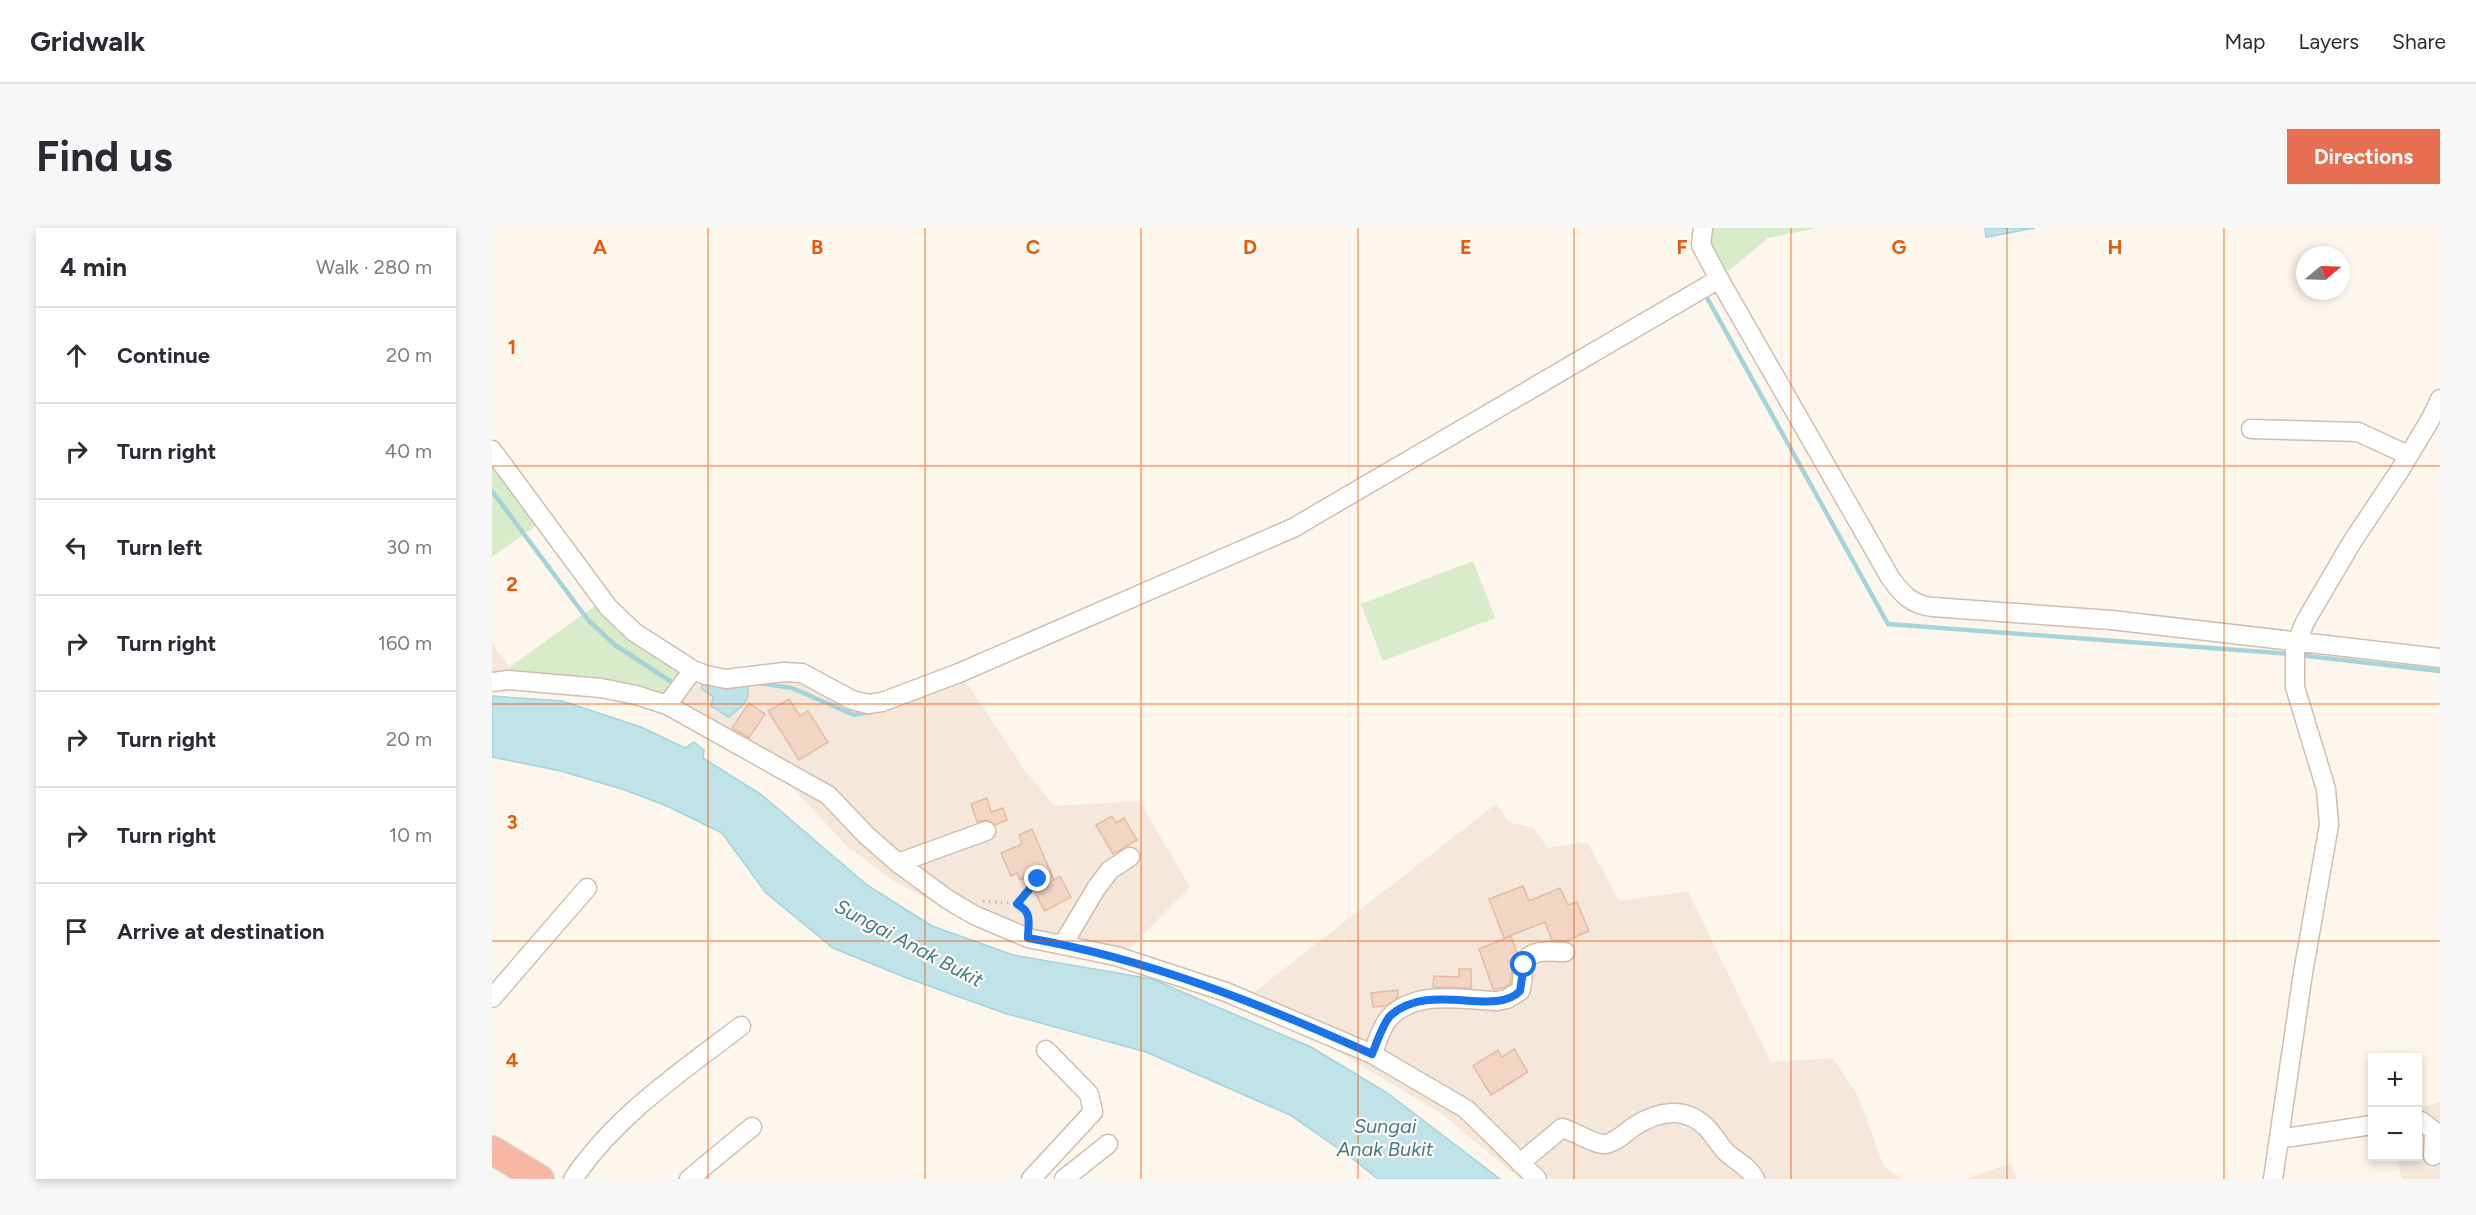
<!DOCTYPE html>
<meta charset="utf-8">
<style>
body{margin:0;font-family:Figtree,sans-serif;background:#f7f7f7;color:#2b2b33}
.controls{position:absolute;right:18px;bottom:18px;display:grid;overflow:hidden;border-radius:0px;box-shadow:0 3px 9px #0003}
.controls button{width:54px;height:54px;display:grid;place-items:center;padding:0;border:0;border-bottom:2px solid #e1e1e2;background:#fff;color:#2b2b33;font:30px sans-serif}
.compass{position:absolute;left:1804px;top:18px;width:54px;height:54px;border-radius:50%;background:#fff;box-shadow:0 3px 9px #0003;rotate:71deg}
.stop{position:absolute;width:18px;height:18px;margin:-14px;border:4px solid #1a73e8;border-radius:50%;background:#fff}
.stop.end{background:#1a73e8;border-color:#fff;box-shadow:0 2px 6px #0008}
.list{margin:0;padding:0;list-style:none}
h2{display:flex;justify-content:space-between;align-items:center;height:78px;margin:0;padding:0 24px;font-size:26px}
h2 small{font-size:20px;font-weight:400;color:#7c7c81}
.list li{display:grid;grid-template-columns:39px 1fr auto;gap:18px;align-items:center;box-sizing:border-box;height:96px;padding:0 24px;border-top:2px solid #e1e1e2}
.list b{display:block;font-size:22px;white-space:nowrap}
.list em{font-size:20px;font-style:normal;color:#7c7c81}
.icon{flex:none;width:33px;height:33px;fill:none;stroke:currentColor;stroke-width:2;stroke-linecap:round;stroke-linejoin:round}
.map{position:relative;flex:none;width:1948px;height:951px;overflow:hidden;border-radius:0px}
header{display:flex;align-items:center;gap:36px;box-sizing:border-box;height:84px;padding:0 30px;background:#fff;border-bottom:2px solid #e1e1e2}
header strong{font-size:28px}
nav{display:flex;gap:33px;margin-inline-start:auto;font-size:21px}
.intro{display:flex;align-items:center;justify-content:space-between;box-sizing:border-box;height:144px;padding:0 36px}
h1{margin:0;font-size:42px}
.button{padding:15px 27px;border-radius:0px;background:#e76f51;color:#fff;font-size:21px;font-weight:700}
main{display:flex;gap:36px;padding:0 36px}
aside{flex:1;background:#fff;border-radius:0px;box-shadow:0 3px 9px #0003}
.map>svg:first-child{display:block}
</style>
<header>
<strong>Gridwalk</strong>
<nav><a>Map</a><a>Layers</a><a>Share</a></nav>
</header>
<div class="intro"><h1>Find us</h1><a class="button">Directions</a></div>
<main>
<aside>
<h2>4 min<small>Walk · 280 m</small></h2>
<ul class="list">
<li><svg class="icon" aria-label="ahead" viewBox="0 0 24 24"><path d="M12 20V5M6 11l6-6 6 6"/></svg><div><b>Continue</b></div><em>20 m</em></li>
<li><svg class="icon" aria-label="right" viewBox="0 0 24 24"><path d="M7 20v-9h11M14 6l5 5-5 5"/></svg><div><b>Turn right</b></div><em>40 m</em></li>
<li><svg class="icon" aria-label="left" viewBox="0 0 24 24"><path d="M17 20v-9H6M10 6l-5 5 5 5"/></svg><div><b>Turn left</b></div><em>30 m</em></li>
<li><svg class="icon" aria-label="right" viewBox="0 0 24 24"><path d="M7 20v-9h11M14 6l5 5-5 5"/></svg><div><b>Turn right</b></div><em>160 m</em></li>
<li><svg class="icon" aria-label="right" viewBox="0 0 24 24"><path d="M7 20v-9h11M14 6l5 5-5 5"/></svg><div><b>Turn right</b></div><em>20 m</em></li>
<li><svg class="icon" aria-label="right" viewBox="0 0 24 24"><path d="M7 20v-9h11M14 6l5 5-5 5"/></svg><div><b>Turn right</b></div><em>10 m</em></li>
<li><svg class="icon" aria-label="arrive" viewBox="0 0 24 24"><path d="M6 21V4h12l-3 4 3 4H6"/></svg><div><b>Arrive at destination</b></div></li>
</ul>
</aside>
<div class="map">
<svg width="1948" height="951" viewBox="0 0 1948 951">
<rect width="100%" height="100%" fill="#fdf6ec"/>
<path fill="#f5e8da" d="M0 415 18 440 16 453 0 455Z
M466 441 532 541 562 578 647 573 698 659 623 735 481 695 402 653 354 617 298 557 253 529 171 487 196 450 309 447 372 478Z
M1004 576 1017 594 1041 600 1056 620 1095 614 1127 673 1196 663 1279 834 1341 830 1366 868 1392 939 1409 951H1028L950 886 842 821 748 775Z
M1948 874V951H1910L1904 929 1926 928V880Z
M1519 935 1525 951H1474Z"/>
<path fill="#d8ecc9" d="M1216 0H1325L1276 10 1227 51 1217 35Z
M0 237 45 297 0 329Z
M981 333 1003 390 891 433 869 376Z
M104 377 128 404 195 450 175 477 16 452 18 439Z"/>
<path fill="#bfe3e8" stroke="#a5d3da" stroke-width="1.5" d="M1493 0H1543L1494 9Z
M212 454 255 457C260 473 248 479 237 489L219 478 221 469 209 460Z
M0 468 70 473 149 499 193 520 202 514 212 522 211 530 270 567 375 657 440 698 521 727 660 751 819 819 894 864 1008 951H886L857 928 798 887 654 824 512 785 415 750 341 720 274 665 230 605 175 578 133 562 69 543 0 529Z"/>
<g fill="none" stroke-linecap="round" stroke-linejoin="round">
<path stroke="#a5d3da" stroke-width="4.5" d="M1213 66 1396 396 1798 426
M0 263 96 392 123 417 178 453
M1806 427 1948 443
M266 455 300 460 362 487 378 484"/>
</g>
<path fill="#f3d5c3" stroke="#e6bba3" stroke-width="1.5" d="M297 471 308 488 316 483 336 514 307 532 276 483Z
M257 475 273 486 257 510 240 500Z
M495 570 499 584 511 580 515 592 503 597 495 592 485 594 479 576Z
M620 588 624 595 632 590 645 612 621 626 604 597Z
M540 601 562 652 568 648 579 669 553 683 534 649 528 652 525 645 519 648 509 625 530 616 527 607Z
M1031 658 1037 673 1068 660 1076 677 1085 674 1097 703 1074 713 1060 712 1053 694 1012 710 997 671Z
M1019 708 1025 725 1023 730 1017 733 1020 741 1018 756 1011 760 1001 761 987 721Z
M967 741H979V760L941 759 942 748 967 749Z
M906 762V769L894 778 881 779 879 765Z
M1022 821 1036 844 999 867 981 838 1006 822 1010 829Z"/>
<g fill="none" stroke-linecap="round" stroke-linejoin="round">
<g stroke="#d1beb0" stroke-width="21">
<path id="minor" d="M1211 0 1209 17 1227 51
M1759 201 1866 204 1916 227
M0 222 116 379 142 404 201 442
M0 454 16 452 109 460 144 467 175 477 336 567 374 607 406 635 455 671 482 687 536 710 624 728 734 764 880 826 974 881 1045 951
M175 477 201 442 214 447 234 451 292 444 310 445 360 472 376 476 390 474 467 445 801 300 1227 51 1399 351C1411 367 1420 377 1441 379L1619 392 1948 430
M406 635 494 603
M571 716 605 659 618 642 638 629
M0 770 95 660
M880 826C885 815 890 797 898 789 925 761 970 772 1005 773L1015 771 1028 763C1031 755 1030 747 1032 739 1035 719 1058 724 1073 724
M1926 893H1929L1942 903 1941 928
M1787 911 1880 897
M1028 935 1070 900C1082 903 1103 917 1113 916 1123 915 1133 905 1141 899 1166 883 1194 877 1216 901 1222 908 1227 916 1233 923 1243 933 1256 937 1263 951
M81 951C124 887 189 844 249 798
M197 951 260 899
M539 951 601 884 597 866 554 822
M572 951 616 916
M1781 951 1811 745 1837 597 1834 561 1803 459V419L1813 394 1860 314 1908 242 1938 192 1948 171"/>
</g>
<g stroke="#dad1cd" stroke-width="30">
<path id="highway" d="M0 922 48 951"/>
</g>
<path stroke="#d9b8a5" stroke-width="3" stroke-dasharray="1.5 4.5" stroke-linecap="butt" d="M491 673 526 676
M536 694 535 681 526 676 546 651"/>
<use href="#minor" stroke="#fff" stroke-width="18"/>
<use href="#highway" stroke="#f7b7a3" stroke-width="27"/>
</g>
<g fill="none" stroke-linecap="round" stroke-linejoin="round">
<path stroke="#1a73e8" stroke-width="8" d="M546 651 525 676C541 685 536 694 536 710 656 731 769 776 880 826 885 815 890 797 898 788 937 752 1002 790 1028 763L1032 737"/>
</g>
<path fill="none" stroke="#e8590c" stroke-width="1.5" stroke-opacity="0.55" d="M216 0V951M433 0V951M649 0V951M866 0V951M1082 0V951M1299 0V951M1515 0V951M1732 0V951M0 238H1948M0 476H1948M0 713H1948"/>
<g text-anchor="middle" stroke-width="4.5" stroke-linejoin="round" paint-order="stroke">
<g font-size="20" font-style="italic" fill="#437c86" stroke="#fffaf3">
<text transform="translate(417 715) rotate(28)" y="7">Sungai Anak Bukit</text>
<text x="893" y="905">Sungai<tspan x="893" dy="23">Anak Bukit</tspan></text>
</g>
</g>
<g font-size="20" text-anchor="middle" font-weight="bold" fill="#e8590c" stroke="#fffaf3" stroke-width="4.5" stroke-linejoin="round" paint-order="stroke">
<text x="108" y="26">A</text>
<text x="325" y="26">B</text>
<text x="541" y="26">C</text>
<text x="758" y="26">D</text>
<text x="974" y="26">E</text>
<text x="1190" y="26">F</text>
<text x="1407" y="26">G</text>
<text x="1623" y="26">H</text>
<text x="20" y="126">1</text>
<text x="20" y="363">2</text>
<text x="20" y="601">3</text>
<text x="20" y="839">4</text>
</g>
</svg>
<div class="controls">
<button>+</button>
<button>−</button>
</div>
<svg class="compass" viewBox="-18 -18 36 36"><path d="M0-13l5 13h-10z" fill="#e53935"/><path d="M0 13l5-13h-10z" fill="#7c7c81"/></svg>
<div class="stop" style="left:1032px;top:737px"></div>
<div class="stop end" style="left:546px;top:651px"></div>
</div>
</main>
